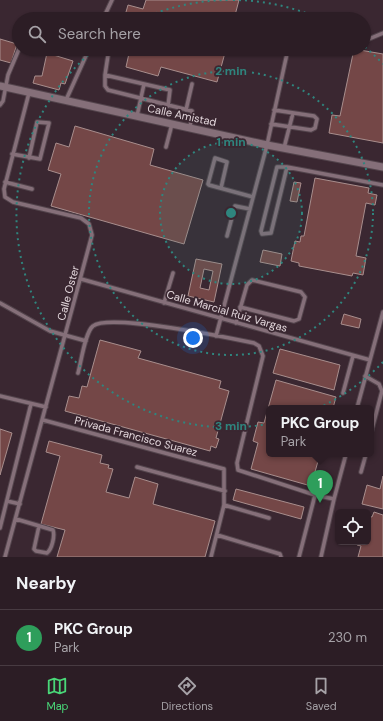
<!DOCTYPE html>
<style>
body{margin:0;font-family:"DM Sans",sans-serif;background:#382a32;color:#f1f3f6}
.controls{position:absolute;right:12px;bottom:12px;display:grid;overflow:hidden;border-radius:6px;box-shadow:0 1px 3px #0004}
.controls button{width:36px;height:36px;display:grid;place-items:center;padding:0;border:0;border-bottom:1px solid #483b42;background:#2c1d25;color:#f1f3f6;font:20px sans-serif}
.you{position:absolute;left:193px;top:338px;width:14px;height:14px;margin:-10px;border:3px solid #fff;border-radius:50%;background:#1a73e8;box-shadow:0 0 0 6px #1a73e833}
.badge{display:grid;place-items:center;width:26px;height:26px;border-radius:50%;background:#49d778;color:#fff;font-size:13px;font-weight:700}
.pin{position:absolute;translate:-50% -33px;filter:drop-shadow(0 1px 2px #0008)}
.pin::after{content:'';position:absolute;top:21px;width:14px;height:12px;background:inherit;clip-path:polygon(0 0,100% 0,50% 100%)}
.popup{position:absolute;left:266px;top:405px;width:108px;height:52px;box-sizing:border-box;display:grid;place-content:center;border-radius:6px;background:#2c1d25;filter:drop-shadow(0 1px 3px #0005);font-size:13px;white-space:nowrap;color:#a6a2a7}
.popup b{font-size:15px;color:#f1f3f6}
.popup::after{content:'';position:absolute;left:50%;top:100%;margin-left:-8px;border:8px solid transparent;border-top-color:#2c1d25}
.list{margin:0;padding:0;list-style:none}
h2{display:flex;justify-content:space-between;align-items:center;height:52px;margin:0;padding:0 16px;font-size:17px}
h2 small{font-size:13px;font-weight:400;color:#a6a2a7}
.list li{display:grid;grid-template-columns:26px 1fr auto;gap:12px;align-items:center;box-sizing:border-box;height:56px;padding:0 16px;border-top:1px solid #483b42}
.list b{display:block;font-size:15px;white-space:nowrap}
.list p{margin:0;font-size:13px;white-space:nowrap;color:#a6a2a7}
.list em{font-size:13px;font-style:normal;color:#a6a2a7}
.icon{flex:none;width:22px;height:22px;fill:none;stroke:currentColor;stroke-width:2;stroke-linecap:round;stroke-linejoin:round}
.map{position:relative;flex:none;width:383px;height:557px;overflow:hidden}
.search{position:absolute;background:#2c1d25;box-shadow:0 1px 3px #0004;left:12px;right:12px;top:12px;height:44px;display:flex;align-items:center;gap:10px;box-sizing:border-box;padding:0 14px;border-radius:22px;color:#a6a2a7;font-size:15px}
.sheet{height:108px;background:#2c1d25}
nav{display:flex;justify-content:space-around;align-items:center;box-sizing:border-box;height:56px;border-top:1px solid #483b42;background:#2c1d25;font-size:11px;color:#a6a2a7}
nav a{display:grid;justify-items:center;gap:2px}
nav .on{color:#49d778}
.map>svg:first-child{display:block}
</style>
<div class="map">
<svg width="383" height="557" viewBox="0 0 383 557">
<rect width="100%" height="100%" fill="#3a2731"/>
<path fill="#744747" stroke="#a88e8d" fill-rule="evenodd" d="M146 0H239L234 19H124L128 5 143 9Z
M0 39 17 44 11 63 0 60Z
M130 49 140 51V49H226L217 82 161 67 158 76 126 67Z
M354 49 383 54V143L329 133 332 115 340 116Z
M47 53 73 61 65 84 61 83 59 90 33 83 35 76H42Z
M75 126 154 149 150 165 203 180 184 244 51 206 61 174 48 170 56 143 69 147Z
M315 178 369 188 368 193 377 195 375 205 366 203 356 256 366 258 363 275 353 273 352 276 299 266V263L291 261 295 241 300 242 301 236H304Z
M294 182 301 183 297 202 290 201Z
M263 250 282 254 280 266 260 262Z
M196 259 222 264 214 302 188 296ZM204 269 213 271 209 290 200 288Z
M344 314 361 319 359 328 341 324Z
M100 340 141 351 138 358 221 381 219 388 229 391 216 438 219 439 216 448 211 446 210 451 65 411 69 396 79 398 82 386 87 387Z
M280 349 340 365 334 390 273 373Z
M276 380 336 397 333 408H269V454H320L311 486 251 469 258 443 253 441 258 422 264 423Z
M0 429 12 433 0 475Z
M49 441 102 455 100 463 109 465 108 468 113 469 106 492 129 498 135 477 158 484 153 504 215 521 205 557H57L65 530 41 524 60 456 46 452Z
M383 476V509L362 504 367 485 380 489Z
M236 489 304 507 301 519 233 500Z
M374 512 383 515V557H358L361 546 357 545V542H368V516L372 517Z"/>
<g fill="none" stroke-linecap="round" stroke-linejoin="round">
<g stroke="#53444c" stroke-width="5.5">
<path id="lane" d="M103 19 112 0
M364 41 383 33
M109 49 105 75 170 90 168 106
M105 75V86L108 90 192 111 190 128
M66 100 89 49
M0 105 3 101 8 75 19 49
M186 110 192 84
M137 116 144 84
M271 124 311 130 315 128 317 119 314 116 274 110
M166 147 172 124
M284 148 293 113
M12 154 40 159 49 123 37 122 29 158
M287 167 271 233 262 234 261 231 277 167H287L383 185
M5 182 32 189
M221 188 227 162 215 158 208 184 209 185 253 197
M227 236 235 206 250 209
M81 279 370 360
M0 303 50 331 86 341
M164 303 173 273
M236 323 247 285 252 280 301 292 305 297 299 319 294 321 240 307
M216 336 267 145 288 49
M78 373C81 363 85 332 93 326 109 313 230 338 254 343L259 346 263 356 237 463 238 470 315 495
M365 376 379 384 382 391 371 433
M343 393 353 356
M0 396 46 407
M357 408 383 312
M43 420 224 469V505L211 557
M137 467 225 491
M361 472 366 454
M7 501 20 504
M224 505 269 518
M16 519 53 530C55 536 52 549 47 553L36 551 34 549 39 526
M0 528 31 404
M217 535 280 554 281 557
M5 557 92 235 89 224 81 218 13 202 5 197 4 189 29 93
M299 557 315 495 334 499 346 454
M321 557 334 499"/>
</g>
<g stroke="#53444c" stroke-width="9">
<path id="street" d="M0 86 267 145 383 167"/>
</g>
<use href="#lane" stroke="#856f79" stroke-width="3.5"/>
<use href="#street" stroke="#856f79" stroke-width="7"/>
</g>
<circle cx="231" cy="213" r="71" fill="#2f857e" fill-opacity=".12"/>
<g fill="none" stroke="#2f857e" stroke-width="2" stroke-dasharray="2 4">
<circle cx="231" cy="213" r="71"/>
<circle cx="231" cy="213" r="142"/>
<path d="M383 362A213 213 0 1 1 94 50M144 18A213 213 0 0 1 229 0M233 0A213 213 0 0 1 318 18M365 47A213 213 0 0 1 383 64"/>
</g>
<g text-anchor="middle" stroke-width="3.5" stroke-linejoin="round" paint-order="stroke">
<g font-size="11" fill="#e3d7dc" stroke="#3a2731">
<text transform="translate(182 115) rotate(12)" y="4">Calle Amistad</text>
<text transform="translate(68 293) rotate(-75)" y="4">Calle Oster</text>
<text transform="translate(227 311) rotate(16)" y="4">Calle Marcial Ruiz Vargas</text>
<text transform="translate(136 436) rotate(15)" y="4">Privada Francisco Suarez</text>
</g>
</g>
<circle cx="231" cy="213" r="6" fill="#2f857e" stroke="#3a2731" stroke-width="2"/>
<g font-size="12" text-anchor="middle" font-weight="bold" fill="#2f857e" stroke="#3a2731" stroke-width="3.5" stroke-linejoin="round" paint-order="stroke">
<text x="231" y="75">2 min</text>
<text x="231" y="146">1 min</text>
<text x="231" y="430">3 min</text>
</g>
</svg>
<div class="controls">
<button><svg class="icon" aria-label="locate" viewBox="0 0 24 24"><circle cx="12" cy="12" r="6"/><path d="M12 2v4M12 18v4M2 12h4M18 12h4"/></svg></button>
</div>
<div class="you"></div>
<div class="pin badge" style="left:320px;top:503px;background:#2e9e5b">1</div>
<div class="popup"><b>PKC Group</b>Park</div>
<div class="search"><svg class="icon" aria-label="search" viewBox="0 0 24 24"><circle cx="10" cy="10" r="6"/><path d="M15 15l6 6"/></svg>Search here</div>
</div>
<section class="sheet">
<h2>Nearby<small></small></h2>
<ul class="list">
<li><span class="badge" style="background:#2e9e5b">1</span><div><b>PKC Group</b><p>Park</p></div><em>230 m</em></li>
</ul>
</section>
<nav>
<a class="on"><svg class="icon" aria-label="map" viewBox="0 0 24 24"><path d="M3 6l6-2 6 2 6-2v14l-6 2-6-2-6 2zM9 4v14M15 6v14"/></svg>Map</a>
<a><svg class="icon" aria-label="directions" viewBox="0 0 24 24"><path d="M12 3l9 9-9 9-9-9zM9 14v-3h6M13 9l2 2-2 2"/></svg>Directions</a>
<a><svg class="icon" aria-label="saved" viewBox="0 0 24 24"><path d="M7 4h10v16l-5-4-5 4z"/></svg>Saved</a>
</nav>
